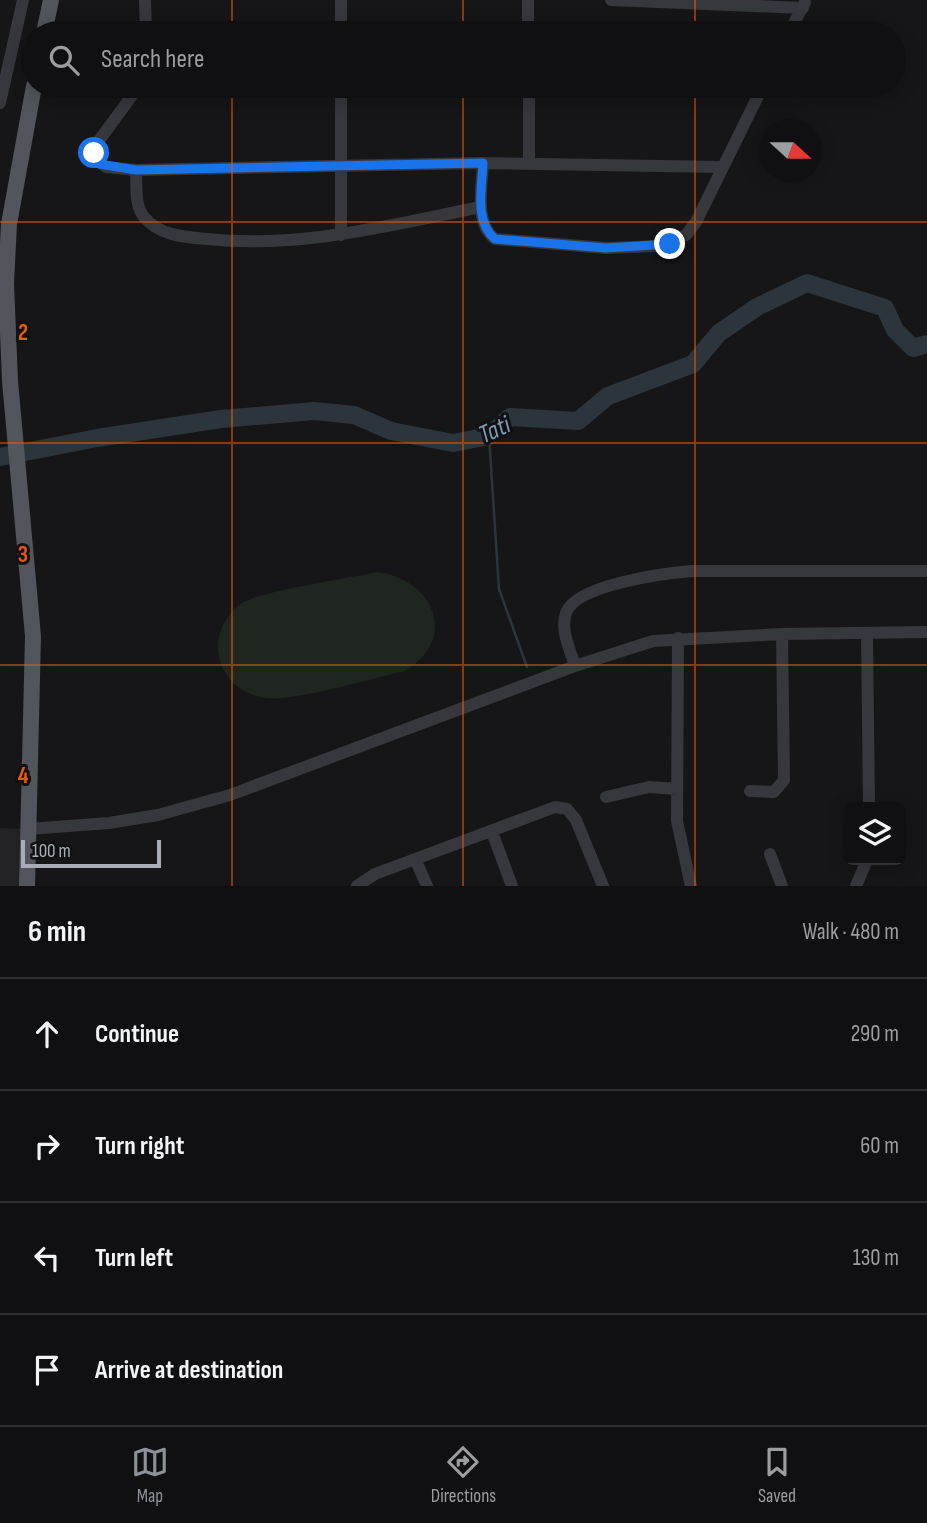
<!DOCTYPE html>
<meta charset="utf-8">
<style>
body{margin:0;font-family:"Sofia Sans Condensed",sans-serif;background:#19191b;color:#f1f3f6}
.controls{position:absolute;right:21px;bottom:21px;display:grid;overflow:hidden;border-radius:10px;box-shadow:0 4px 18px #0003}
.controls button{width:63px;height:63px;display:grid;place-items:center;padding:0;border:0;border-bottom:2px solid #303032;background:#101012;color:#f1f3f6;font:35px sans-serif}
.compass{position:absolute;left:759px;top:119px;width:63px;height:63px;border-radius:50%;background:#101012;box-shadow:0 4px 18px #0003;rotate:111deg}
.scale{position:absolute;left:21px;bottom:18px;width:140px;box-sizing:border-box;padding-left:7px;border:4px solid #a8adb8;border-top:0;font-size:19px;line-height:24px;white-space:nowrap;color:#a8adb8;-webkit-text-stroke:5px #111113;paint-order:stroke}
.stop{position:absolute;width:21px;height:21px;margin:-16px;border:5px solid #1a73e8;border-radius:50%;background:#fff}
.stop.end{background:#1a73e8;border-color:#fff;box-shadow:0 2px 7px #0008}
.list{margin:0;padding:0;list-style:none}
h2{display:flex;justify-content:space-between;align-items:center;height:91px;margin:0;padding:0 28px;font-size:30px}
h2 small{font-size:23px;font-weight:400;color:#9c9d9f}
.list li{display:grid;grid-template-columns:46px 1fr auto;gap:21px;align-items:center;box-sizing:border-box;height:112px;padding:0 28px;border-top:2px solid #303032}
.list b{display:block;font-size:26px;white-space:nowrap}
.list em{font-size:23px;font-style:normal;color:#9c9d9f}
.icon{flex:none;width:38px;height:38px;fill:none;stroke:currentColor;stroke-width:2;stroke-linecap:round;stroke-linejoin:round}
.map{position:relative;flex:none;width:927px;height:886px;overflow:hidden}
.search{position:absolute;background:#101012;box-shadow:0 4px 18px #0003;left:21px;right:21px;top:21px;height:77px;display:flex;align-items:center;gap:18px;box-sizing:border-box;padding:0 24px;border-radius:38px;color:#9c9d9f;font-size:26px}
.sheet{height:539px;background:#101012}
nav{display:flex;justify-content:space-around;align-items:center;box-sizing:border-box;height:98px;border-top:2px solid #303032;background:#101012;font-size:19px;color:#9c9d9f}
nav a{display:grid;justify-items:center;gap:4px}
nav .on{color:#8c9099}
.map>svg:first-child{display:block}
</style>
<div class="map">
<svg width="927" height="886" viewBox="0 0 927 886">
<rect width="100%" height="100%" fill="#161618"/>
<path fill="#222225" d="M0 828 28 829 27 886H0Z"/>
<path fill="#1e261f" d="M377 572C433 579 460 638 405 671 373 678 293 702 265 698 245 695 228 683 221 664 213 641 222 617 242 603 261 591 349 578 377 572Z"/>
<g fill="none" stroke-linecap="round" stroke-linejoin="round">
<path stroke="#2c353c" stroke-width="2.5" d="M489 436 499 589 527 667"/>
<path stroke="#2c353c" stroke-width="18" d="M0 457 97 438 221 419 314 411 354 415 391 431 453 443 489 436 510 417 578 421 608 396 693 364 719 333 757 307 807 283 885 308 895 330 913 348 927 344"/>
<path stroke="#37383d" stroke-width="12" d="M145 0 146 33
M528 0V33
M611 0 803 8
M341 33V0
M789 33 805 2
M139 86 95 146V159L106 167 136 170 483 163 721 167
M341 86V235
M529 86V163
M672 86 761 89
M0 103 23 0
M483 163C482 187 474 223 495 239L606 248 658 246 686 235 696 222 763 86
M136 170C137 184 134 205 144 217 160 236 184 237 207 239 301 249 390 225 481 207
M867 633 869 807
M678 638 677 821 691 886
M575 666C570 649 560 630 566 613 575 585 665 573 692 571H927
M750 791 774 792 784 780 782 634
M606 797 649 787 677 789
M28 829 109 823 158 815 230 795 575 666 653 641 782 634 927 632
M492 832 512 886
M770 854 782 886
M416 861 427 886
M357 886 375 874 555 807 567 809 576 820 603 886
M856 886 867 860"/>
<path stroke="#53555c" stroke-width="16" d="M44 33 51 0
M27 886 33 636 10 381 6 283 9 224 34 86"/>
</g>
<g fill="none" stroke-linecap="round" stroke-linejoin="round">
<path stroke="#1a73e8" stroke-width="9" d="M94 153 99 164 136 170 483 163C482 187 474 222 495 239L606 248 670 244"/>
</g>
<path fill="none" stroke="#e8590c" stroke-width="2" stroke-opacity="0.55" d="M232 0V33M463 0V33M695 0V33M232 86V886M463 86V886M695 86V886M0 222H927M0 443H927M0 665H927"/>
<g text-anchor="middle" stroke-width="6" stroke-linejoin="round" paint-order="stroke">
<g font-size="26" font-style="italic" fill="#7f9bb3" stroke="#111113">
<text transform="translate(494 429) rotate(-24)" y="9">Tati</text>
</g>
</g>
<g font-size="23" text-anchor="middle" font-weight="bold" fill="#e8590c" stroke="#111113" stroke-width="6" stroke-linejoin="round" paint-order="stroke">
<text x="23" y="340">2</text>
<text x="23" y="562">3</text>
<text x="23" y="783">4</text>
</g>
</svg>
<div class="controls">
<button><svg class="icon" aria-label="layers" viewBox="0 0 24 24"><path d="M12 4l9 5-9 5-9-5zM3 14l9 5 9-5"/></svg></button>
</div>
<svg class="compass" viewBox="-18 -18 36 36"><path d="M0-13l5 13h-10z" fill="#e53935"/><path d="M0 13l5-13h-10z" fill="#9c9d9f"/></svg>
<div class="scale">100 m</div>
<div class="stop" style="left:94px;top:153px"></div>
<div class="stop end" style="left:670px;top:244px"></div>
<div class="search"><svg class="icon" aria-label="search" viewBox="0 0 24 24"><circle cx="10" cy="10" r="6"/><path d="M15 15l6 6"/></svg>Search here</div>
</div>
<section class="sheet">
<h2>6 min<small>Walk · 480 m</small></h2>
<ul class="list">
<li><svg class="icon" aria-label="ahead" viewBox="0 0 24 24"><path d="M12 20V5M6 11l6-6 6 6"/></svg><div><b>Continue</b></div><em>290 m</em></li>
<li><svg class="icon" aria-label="right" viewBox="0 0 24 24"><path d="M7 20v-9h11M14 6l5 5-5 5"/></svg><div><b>Turn right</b></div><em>60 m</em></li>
<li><svg class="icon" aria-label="left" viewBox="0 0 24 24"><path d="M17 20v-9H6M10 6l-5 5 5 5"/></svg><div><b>Turn left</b></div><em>130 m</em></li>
<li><svg class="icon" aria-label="arrive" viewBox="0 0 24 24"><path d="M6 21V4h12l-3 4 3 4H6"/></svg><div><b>Arrive at destination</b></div></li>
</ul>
</section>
<nav>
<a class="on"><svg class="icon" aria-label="map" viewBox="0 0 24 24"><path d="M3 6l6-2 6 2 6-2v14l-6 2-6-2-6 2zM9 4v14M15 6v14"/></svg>Map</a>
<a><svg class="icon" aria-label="directions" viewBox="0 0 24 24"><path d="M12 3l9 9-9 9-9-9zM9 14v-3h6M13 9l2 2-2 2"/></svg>Directions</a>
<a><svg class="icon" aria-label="saved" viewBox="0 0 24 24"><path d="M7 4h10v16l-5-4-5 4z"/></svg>Saved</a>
</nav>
